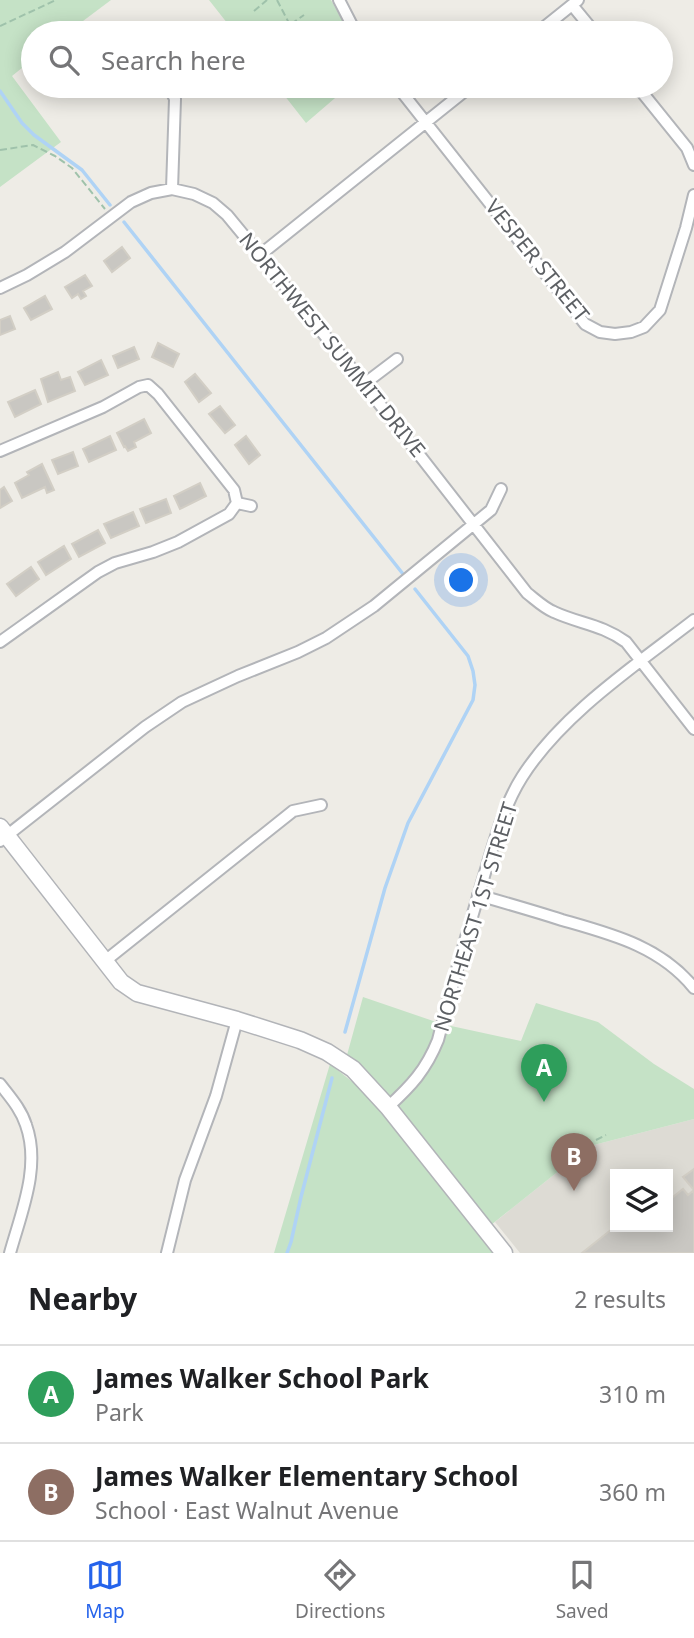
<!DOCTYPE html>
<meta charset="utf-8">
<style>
body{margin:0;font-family:"Noto Sans",sans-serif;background:#f6f6f6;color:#202124}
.controls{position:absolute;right:21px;bottom:21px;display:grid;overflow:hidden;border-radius:0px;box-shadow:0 4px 18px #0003}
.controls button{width:63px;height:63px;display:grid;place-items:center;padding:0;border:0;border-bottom:2px solid #e0e0e0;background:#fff;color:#202124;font:35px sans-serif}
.you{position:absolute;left:462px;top:581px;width:24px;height:24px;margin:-18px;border:5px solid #fff;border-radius:50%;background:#1a73e8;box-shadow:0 0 0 10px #1a73e833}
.badge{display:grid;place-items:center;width:46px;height:46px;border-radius:50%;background:#2563eb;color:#fff;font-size:23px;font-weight:700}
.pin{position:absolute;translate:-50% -58px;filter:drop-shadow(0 2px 4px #0008)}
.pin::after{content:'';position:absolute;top:37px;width:24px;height:21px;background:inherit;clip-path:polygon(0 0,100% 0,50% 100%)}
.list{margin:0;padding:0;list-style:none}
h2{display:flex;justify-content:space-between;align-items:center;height:91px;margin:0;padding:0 28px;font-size:30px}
h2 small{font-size:23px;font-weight:400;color:#757577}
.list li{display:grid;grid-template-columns:46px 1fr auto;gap:21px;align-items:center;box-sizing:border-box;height:98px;padding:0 28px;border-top:2px solid #e0e0e0}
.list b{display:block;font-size:26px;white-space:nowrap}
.list p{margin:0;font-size:23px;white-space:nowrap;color:#757577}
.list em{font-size:23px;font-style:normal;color:#757577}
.icon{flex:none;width:38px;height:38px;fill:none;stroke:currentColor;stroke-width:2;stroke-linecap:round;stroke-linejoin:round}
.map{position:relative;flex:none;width:694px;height:1253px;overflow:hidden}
.search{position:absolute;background:#fff;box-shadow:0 4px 18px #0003;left:21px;right:21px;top:21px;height:77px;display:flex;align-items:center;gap:18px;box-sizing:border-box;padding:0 24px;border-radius:38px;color:#757577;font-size:26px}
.sheet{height:287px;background:#fff}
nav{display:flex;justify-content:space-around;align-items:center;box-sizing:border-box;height:98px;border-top:2px solid #e0e0e0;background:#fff;font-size:19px;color:#757577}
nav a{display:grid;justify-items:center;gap:4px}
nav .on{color:#2563eb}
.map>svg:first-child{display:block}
</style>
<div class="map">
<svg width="694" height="1253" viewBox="0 0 694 1253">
<rect width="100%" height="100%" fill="#eeece6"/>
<path fill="#dddbd4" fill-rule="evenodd" d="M694 1119V1253H520L495 1222 590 1146ZM615 1174H668V1227H615Z"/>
<path fill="#c5e2c6" d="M0 0H111L67 33H33V59L12 76 61 142 0 187Z
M209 0H331L349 33H235Z
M277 86H349L306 123Z
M363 997 442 1024 521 1041 536 1003 598 1022 654 1064 694 1089V1119L590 1146 491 1225 383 1088 358 1063 347 1055Z
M330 1064 365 1092 418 1153 496 1253H274Z"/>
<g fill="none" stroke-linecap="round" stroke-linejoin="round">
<path stroke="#afd3f5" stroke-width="3.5" d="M0 91 22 123 34 135 82 170 110 205
M124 222 403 574
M345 1032 385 888 408 823 473 700 475 685 473 671 468 656 415 589
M287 1253 291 1242 301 1197 332 1078"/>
</g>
<path fill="#c9c7c2" stroke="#d2cec5" stroke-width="2" d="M122 247 130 258 112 272 104 261Z
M85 275 92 286 83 291 86 296 81 299 78 294 72 298 65 287Z
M45 296 52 309 31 320 24 308Z
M10 316 15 329 0 335V320Z
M158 343 179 354 173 367 152 357Z
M134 347 139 359 118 368 113 356Z
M101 360 108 375 85 385 78 372Z
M58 372 61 380 70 377 75 391 48 402 41 379Z
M195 374 211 393 199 402 185 382Z
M35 390 41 404 15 417 8 402Z
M220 406 235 425 225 433 209 414Z
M144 419 151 433 134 442 136 447 128 451 125 446 124 447 117 433Z
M110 436 116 450 89 462 83 449Z
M246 436 260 455 249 464 235 445Z
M73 452 78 466 58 474 52 460Z
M42 464 54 490 47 493 45 487 22 498 15 483 29 475 27 472Z
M200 483 206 496 180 509 174 496Z
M4 487 12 501 0 508V490Z
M166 499 171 513 146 523 140 509Z
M133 512 139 526 111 538 104 524Z
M98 530 105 543 79 557 72 544Z
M64 546 71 559 46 575 38 562Z
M31 567 39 579 16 596 7 584Z
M694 1169V1253H582L612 1229 614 1231 619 1227H668V1201L683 1189 688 1195 694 1190 683 1177Z"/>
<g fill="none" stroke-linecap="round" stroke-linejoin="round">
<g stroke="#b3b5b9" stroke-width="14">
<path id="street" d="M339 0 356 33
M572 5 595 33
M537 33 578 0
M169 86 175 99 172 189
M397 86 585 324 600 332 615 334 631 332 644 327 660 310 686 228 694 195
M637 86 687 148 694 165
M260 255 471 86
M0 288 27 275 65 252 131 202 151 193 172 189 194 194 213 203 227 215 260 255 364 384 527 593C536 600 544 608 554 612 580 624 601 624 626 642L694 729
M364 384 397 359
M0 451 103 407 139 387 148 385 158 394 234 490 237 503 251 506
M0 642 98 572 115 563 153 552 178 542 229 514 237 503
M0 841 145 727 182 702 238 676 298 652 326 638 374 606 491 510 501 489
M478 895C506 903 534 911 562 920 611 934 660 946 694 988
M105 961 293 811 321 805
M0 1084C10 1097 21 1109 26 1125 41 1167 21 1213 10 1253
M388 1107C411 1086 426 1070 438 1040 452 985 468 930 484 876 494 843 503 807 522 777 562 714 636 665 694 620
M167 1253 185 1180 216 1096 237 1020"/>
</g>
<g stroke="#b2b4b8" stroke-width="19">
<path id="secondary" d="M0 827 121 982 137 993 237 1020 300 1040 327 1052 353 1069 388 1107 504 1253"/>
</g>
<path stroke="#9fc2ab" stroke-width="2" stroke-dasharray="7 3.5" stroke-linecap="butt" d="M277 0 290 25 297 33
M254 11 267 0
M291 24 304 15
M0 26 56 0
M0 150 33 145 55 156 72 168 105 209
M596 1140 606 1135"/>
<use href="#street" stroke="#fff" stroke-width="10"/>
<use href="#secondary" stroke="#fff" stroke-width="16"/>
</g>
<g text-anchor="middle" stroke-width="6" stroke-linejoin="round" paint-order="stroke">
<g font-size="21" fill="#5d6064" stroke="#fff">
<text transform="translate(537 261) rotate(51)" y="7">VESPER STREET</text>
<text transform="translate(332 345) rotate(51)" y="7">NORTHWEST SUMMIT DRIVE</text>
<text transform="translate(476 917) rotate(-73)" y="7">NORTHEAST 1ST STREET</text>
</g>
</g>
</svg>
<div class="controls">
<button><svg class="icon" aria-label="layers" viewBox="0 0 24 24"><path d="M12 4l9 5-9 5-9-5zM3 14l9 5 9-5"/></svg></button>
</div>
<div class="you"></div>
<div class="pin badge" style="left:544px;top:1102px;background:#2e9e5b">A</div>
<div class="pin badge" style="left:574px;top:1191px;background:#8d6e63">B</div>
<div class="search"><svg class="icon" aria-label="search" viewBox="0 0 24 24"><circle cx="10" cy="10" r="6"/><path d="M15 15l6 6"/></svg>Search here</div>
</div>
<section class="sheet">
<h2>Nearby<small>2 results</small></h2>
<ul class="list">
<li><span class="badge" style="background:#2e9e5b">A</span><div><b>James Walker School Park</b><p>Park</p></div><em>310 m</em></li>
<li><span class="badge" style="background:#8d6e63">B</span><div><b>James Walker Elementary School</b><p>School · East Walnut Avenue</p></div><em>360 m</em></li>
</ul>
</section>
<nav>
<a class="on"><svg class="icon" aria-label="map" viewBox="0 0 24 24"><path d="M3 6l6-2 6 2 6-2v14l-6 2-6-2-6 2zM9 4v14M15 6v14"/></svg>Map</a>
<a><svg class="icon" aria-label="directions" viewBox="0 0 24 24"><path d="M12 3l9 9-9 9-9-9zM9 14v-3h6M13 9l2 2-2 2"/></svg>Directions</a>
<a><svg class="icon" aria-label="saved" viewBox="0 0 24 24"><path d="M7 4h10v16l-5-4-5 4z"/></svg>Saved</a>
</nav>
